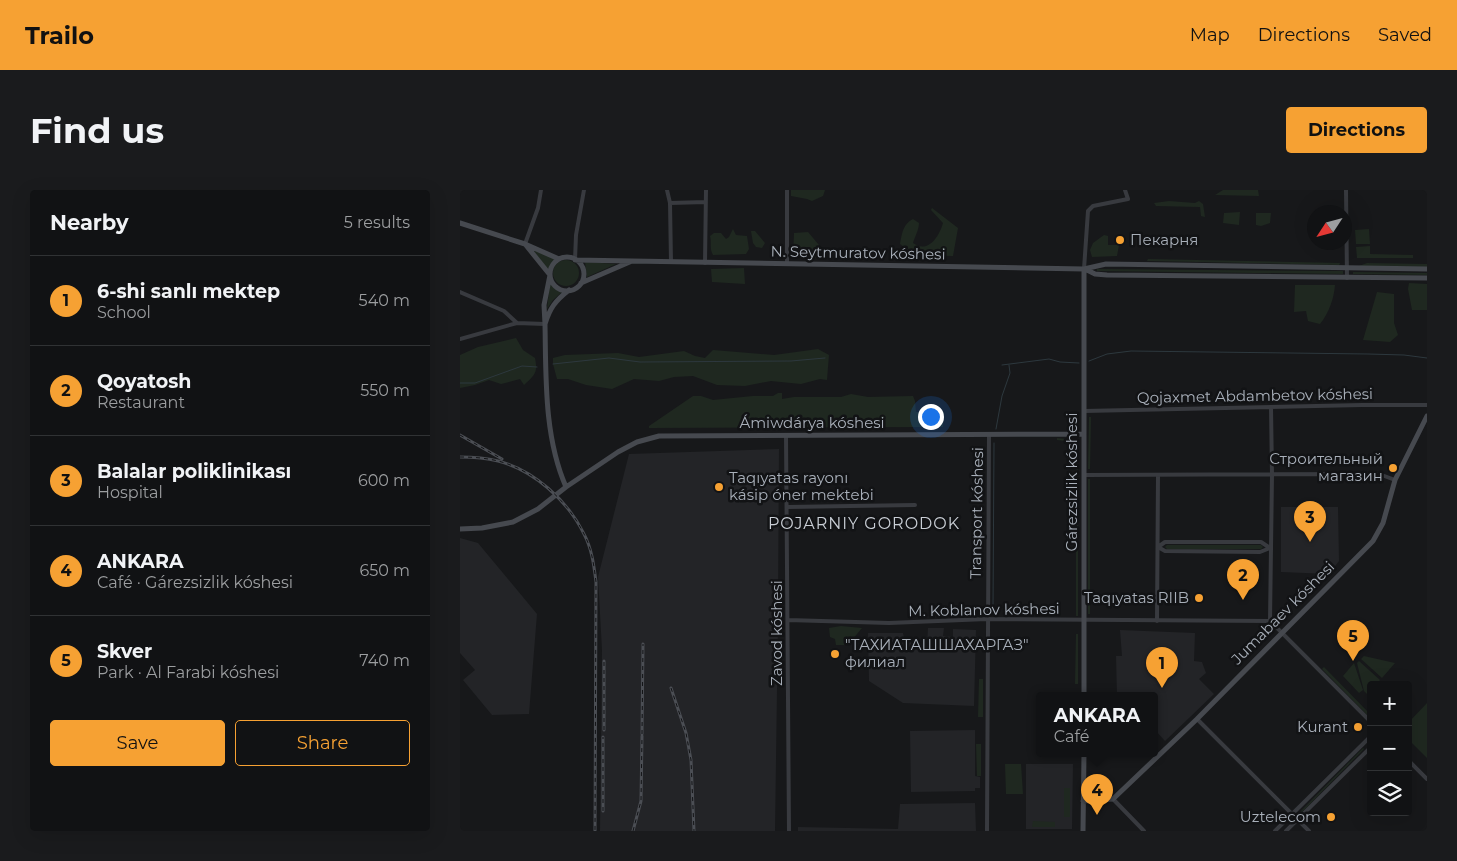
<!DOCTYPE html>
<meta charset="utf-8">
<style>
body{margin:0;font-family:Montserrat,sans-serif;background:#1a1b1d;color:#f1f3f6}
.controls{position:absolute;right:15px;bottom:15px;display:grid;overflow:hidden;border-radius:5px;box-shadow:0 5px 20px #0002}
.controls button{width:45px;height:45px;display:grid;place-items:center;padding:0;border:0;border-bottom:1px solid #303234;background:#111214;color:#f1f3f6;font:25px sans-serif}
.compass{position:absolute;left:847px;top:15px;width:45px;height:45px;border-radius:50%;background:#111214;box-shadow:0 5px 20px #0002;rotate:234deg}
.you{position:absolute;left:470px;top:226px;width:18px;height:18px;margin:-12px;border:4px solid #fff;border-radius:50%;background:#1a73e8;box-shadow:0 0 0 8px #1a73e833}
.badge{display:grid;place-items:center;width:32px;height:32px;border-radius:50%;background:#f6a133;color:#111;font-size:16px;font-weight:700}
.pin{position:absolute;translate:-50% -41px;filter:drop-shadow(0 1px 2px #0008)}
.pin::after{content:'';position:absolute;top:26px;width:18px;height:15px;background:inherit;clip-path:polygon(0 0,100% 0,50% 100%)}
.popup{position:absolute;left:576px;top:502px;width:122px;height:65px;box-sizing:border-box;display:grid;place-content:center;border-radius:5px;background:#111214;filter:drop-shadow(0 1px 4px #0005);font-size:16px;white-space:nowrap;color:#9c9ea0}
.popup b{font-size:19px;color:#f1f3f6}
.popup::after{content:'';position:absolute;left:50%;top:100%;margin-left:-10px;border:10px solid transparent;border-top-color:#111214}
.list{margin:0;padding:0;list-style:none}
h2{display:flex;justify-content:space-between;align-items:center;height:65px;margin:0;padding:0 20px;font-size:21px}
h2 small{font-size:16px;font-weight:400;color:#9c9ea0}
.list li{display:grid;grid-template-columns:32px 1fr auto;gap:15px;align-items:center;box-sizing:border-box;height:90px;padding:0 20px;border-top:1px solid #303234}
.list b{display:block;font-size:19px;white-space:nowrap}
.list p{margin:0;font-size:16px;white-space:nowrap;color:#9c9ea0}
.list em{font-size:16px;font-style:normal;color:#9c9ea0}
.actions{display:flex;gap:10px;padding:15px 20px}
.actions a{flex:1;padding:11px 0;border:1px solid #f6a133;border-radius:5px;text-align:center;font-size:18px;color:#f6a133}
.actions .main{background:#f6a133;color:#111}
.icon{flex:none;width:28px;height:28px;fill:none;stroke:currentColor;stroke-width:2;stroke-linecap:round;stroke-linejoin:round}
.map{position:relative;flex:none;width:967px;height:641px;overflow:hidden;border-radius:5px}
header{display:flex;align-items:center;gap:30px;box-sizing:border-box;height:70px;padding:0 25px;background:#f6a133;color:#111}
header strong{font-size:24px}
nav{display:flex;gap:28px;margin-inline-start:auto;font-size:18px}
.intro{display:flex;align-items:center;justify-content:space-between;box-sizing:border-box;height:120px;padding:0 30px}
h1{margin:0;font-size:35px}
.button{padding:12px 22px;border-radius:5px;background:#f6a133;color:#111;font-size:18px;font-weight:700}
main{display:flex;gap:30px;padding:0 30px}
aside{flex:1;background:#111214;border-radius:5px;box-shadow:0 5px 20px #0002}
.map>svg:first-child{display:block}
</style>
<header>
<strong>Trailo</strong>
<nav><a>Map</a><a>Directions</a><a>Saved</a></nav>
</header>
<div class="intro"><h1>Find us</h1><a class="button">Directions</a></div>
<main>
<aside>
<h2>Nearby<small>5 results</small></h2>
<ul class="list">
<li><span class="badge">1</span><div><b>6-shi sanlı mektep</b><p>School</p></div><em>540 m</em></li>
<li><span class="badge">2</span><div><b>Qoyatosh</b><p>Restaurant</p></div><em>550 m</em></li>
<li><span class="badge">3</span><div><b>Balalar poliklinikası</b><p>Hospital</p></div><em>600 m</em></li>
<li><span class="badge">4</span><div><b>ANKARA</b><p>Café · Gárezsizlik kóshesi</p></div><em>650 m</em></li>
<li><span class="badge">5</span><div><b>Skver</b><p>Park · Al Farabi kóshesi</p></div><em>740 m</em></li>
</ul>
<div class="actions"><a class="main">Save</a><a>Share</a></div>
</aside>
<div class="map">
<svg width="967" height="641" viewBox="0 0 967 641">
<rect width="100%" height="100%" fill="#17181a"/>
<path fill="#232427" d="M319 259 318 415 312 418V428L318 430 315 641H140L142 460 138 387 169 264Z
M821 317H878L879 371 869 384 821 382Z
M0 348 18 353 77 424 69 524 32 525 3 490 15 480 0 463Z
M468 438H484L483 446 493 447V439L516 440 514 516 443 513 409 491 408 443H443L444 448H454V455H467Z
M660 440 735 443 734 471 742 472 746 483 739 489 754 504 705 551 695 540 694 506H657L656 466H662Z
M515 540V586L520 587V598H515V601L451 602 450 541Z
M566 574H613L612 639H566Z
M515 613 516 641H338V637L438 639 440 614Z"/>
<path fill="#1f2820" d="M331 0H365L363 6 352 11 347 9 331 6Z
M763 0H798L799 6 755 5Z
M709 11 735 13 739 11 743 14 745 27 741 26 740 17H739L696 16 694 13Z
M472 18 498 38 493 66 445 65 442 60 444 57 440 54C442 43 443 34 453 29L459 33C459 40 455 46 453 53 468 64 479 47 483 33L471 20Z
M780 22 779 35 763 33 764 23Z
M796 23H811L810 33 801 36 796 35Z
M273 39 276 45 287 46 289 59 286 64 253 65C249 58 252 53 250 46L254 43H261L266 49 269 47Z
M909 39 910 54H896L895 40Z
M291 41H295L305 53 302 58 296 57 293 53Z
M348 42 359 55 358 68H333L334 43Z
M644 45 648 46V55H659L657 66 632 67 630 60 633 53Z
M910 56V64L953 65V68H897L896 57Z
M72 59 95 69 88 80Z
M688 69 880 73 879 75 687 71Z
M93 83a13 13 0 1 1 26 0a13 13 0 1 1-26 0Z
M125 72 156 74 127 87Z
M907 73 967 74V77L899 76Z
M284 78 285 94 252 92 251 79Z
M637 79 883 81V84L637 81Z
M893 82 967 83V85L893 84Z
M90 93 94 98 102 102 93 110 87 119Z
M949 93 967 94V120H952L948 99Z
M835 95H875C874 108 869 123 860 134L848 131 846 121 834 122Z
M917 102 934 104V133L938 145 930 152 903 150Z
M56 148 63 160 75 168C78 183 75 185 64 195L60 189 41 194 29 190 15 195 0 198V165L18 157Z
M358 159 369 165 367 190 360 189 341 194 311 191 285 196 257 195 233 186 214 187 199 191 174 189 152 199 126 195 108 189H97L93 174V168L105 165 158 163 179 167 224 161 235 166 245 168 253 160 314 165Z
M318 203H322V209L334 207H381L391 204 408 207 453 206 455 211 456 222H484L483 237 189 238V236L233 206H241L253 210 293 206H313Z
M629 227H631L630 279H628Z
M597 248 614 250 618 261V426H616V261L613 252 597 250Z
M628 289H630V424H628Z
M707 355H801L803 357 801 359H707L705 357Z
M381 436 402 438 392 450 386 451 385 455H376L375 449 370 447 369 438Z
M616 444H618V494H615Z
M904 466 935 473 922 488 901 469Z
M899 471 920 490 915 495H911V500L907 504 904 501 897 473Z
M894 473 903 500 899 503 883 486Z
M864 477 911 525V529L862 479Z
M519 489H523V527H518Z
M967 513V568L948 549V533Z
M516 554H521V586H517Z
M903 558 904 559 840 624 839 623Z
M545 574H561L563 604H546Z
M604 598H610V627H604Z
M573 631 595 632V637H572Z"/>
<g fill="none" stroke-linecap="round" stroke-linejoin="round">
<path stroke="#2d383e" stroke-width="1" d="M629 171 647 164 671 161 908 164 944 165 967 168
M93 174 149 168 180 172 331 171 365 168
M542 175 589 169 600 172 619 173
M0 193H15L62 176 77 177
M536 239 542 206 550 183 549 175
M533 420 534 253"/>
<path stroke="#383a3f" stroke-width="4" d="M207 0 210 13 211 72
M886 0 887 88
M210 13 246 12
M65 54 78 18 81 0
M115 70 116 45 124 0
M245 73 246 0
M327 74V0
M624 79 628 21 633 16 668 9 665 0
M0 102 44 121 57 133
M0 149 57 133 85 134
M624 221 902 215H967
M326 245 329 641
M625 285 919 284 935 290
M327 317 455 315
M705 352H801L810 358 800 362 705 361 698 357Z
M328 430 429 433 527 429 810 431
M697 431 698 286
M810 431 812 285 811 217
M810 431 911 532
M737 529 849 641
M948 570 967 589
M653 609 684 641
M527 641 529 245
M815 641 911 546
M826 641 911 557"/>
<path stroke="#46494f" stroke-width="5" d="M0 33 65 54
M90 84a17 17 0 1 1 34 0a17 17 0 1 1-34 0Z
M99 69 65 54 90 85 84 115 85 134C90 118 95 111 109 100
M115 70 172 71 121 93
M172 71 624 79 646 74 967 79
M625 79 635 84 647 85 967 88
M85 134C86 187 84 247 106 297
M0 339 22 338 53 332 78 319 106 297 158 262 177 252 199 246 624 244
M624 506V79
M623 611 653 609 737 529 913 351 923 333 935 290 967 226
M623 641 624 564"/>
<g stroke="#4b4e54" stroke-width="3">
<path id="rail" d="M0 245 42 269
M0 267C13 267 26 268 38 271 74 280 108 311 124 344 132 359 134 376 136 392L135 641
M211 498 226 543 231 570 234 641
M144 540V471
M182 544 183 454
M143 621V547
M173 641 181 611 182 546"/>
</g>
<use href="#rail" stroke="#121315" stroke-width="1" stroke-dasharray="4" stroke-linecap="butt"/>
</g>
<g fill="#f6a133" stroke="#121315" stroke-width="2">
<circle cx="660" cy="50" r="5"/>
<circle cx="933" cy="278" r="5"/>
<circle cx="259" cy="297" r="5"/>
<circle cx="739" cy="408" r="5"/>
<circle cx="375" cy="464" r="5"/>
<circle cx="898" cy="537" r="5"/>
<circle cx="871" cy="627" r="5"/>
</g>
<g text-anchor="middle" stroke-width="5" stroke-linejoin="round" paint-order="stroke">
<g font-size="15" fill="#a9b0ba" stroke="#121315" text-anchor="end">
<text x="670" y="55" text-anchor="start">Пекарня</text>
<text x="923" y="274">Строительный<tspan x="923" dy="17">магазин</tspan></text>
<text x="269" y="293" text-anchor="start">Taqıyatas rayonı<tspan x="269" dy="17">kásip óner mektebi</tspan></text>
<text x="729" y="413">Taqıyatas RIIB</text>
<text x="385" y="460" text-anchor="start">"ТАХИАТАШШАХАРГАЗ"<tspan x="385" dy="17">филиал</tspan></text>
<text x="888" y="542">Kurant</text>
<text x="861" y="632">Uztelecom</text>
</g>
<g font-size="15" fill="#a9b0ba" stroke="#121315">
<text transform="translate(398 63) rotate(1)" y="5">N. Seytmuratov kóshesi</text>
<text transform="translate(795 206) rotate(-1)" y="5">Qojaxmet Abdambetov kóshesi</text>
<text x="352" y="238">Ámiwdárya kóshesi</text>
<text transform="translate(612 292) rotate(-90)" y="5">Gárezsizlik kóshesi</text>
<text transform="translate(517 323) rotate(-89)" y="5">Transport kóshesi</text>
<text transform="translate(524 420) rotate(-1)" y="5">M. Koblanov kóshesi</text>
<text transform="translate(823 423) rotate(-45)" y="5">Jumabaev kóshesi</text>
<text transform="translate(317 443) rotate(-90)" y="5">Zavod kóshesi</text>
</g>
<g font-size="16" letter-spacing="1" fill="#cacfd6" stroke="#121315">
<text x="404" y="339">POJARNIY GORODOK</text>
</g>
</g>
</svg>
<div class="controls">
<button>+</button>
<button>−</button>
<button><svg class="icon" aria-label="layers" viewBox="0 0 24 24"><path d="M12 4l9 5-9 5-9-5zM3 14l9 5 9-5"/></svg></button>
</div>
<svg class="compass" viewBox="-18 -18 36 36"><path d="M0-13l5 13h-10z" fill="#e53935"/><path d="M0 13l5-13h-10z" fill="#9c9ea0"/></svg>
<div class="you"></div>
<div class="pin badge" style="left:702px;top:498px">1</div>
<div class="pin badge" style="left:783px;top:410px">2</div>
<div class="pin badge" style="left:850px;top:352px">3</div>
<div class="pin badge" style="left:637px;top:625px">4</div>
<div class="popup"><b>ANKARA</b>Café</div>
<div class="pin badge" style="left:893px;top:471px">5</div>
</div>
</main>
